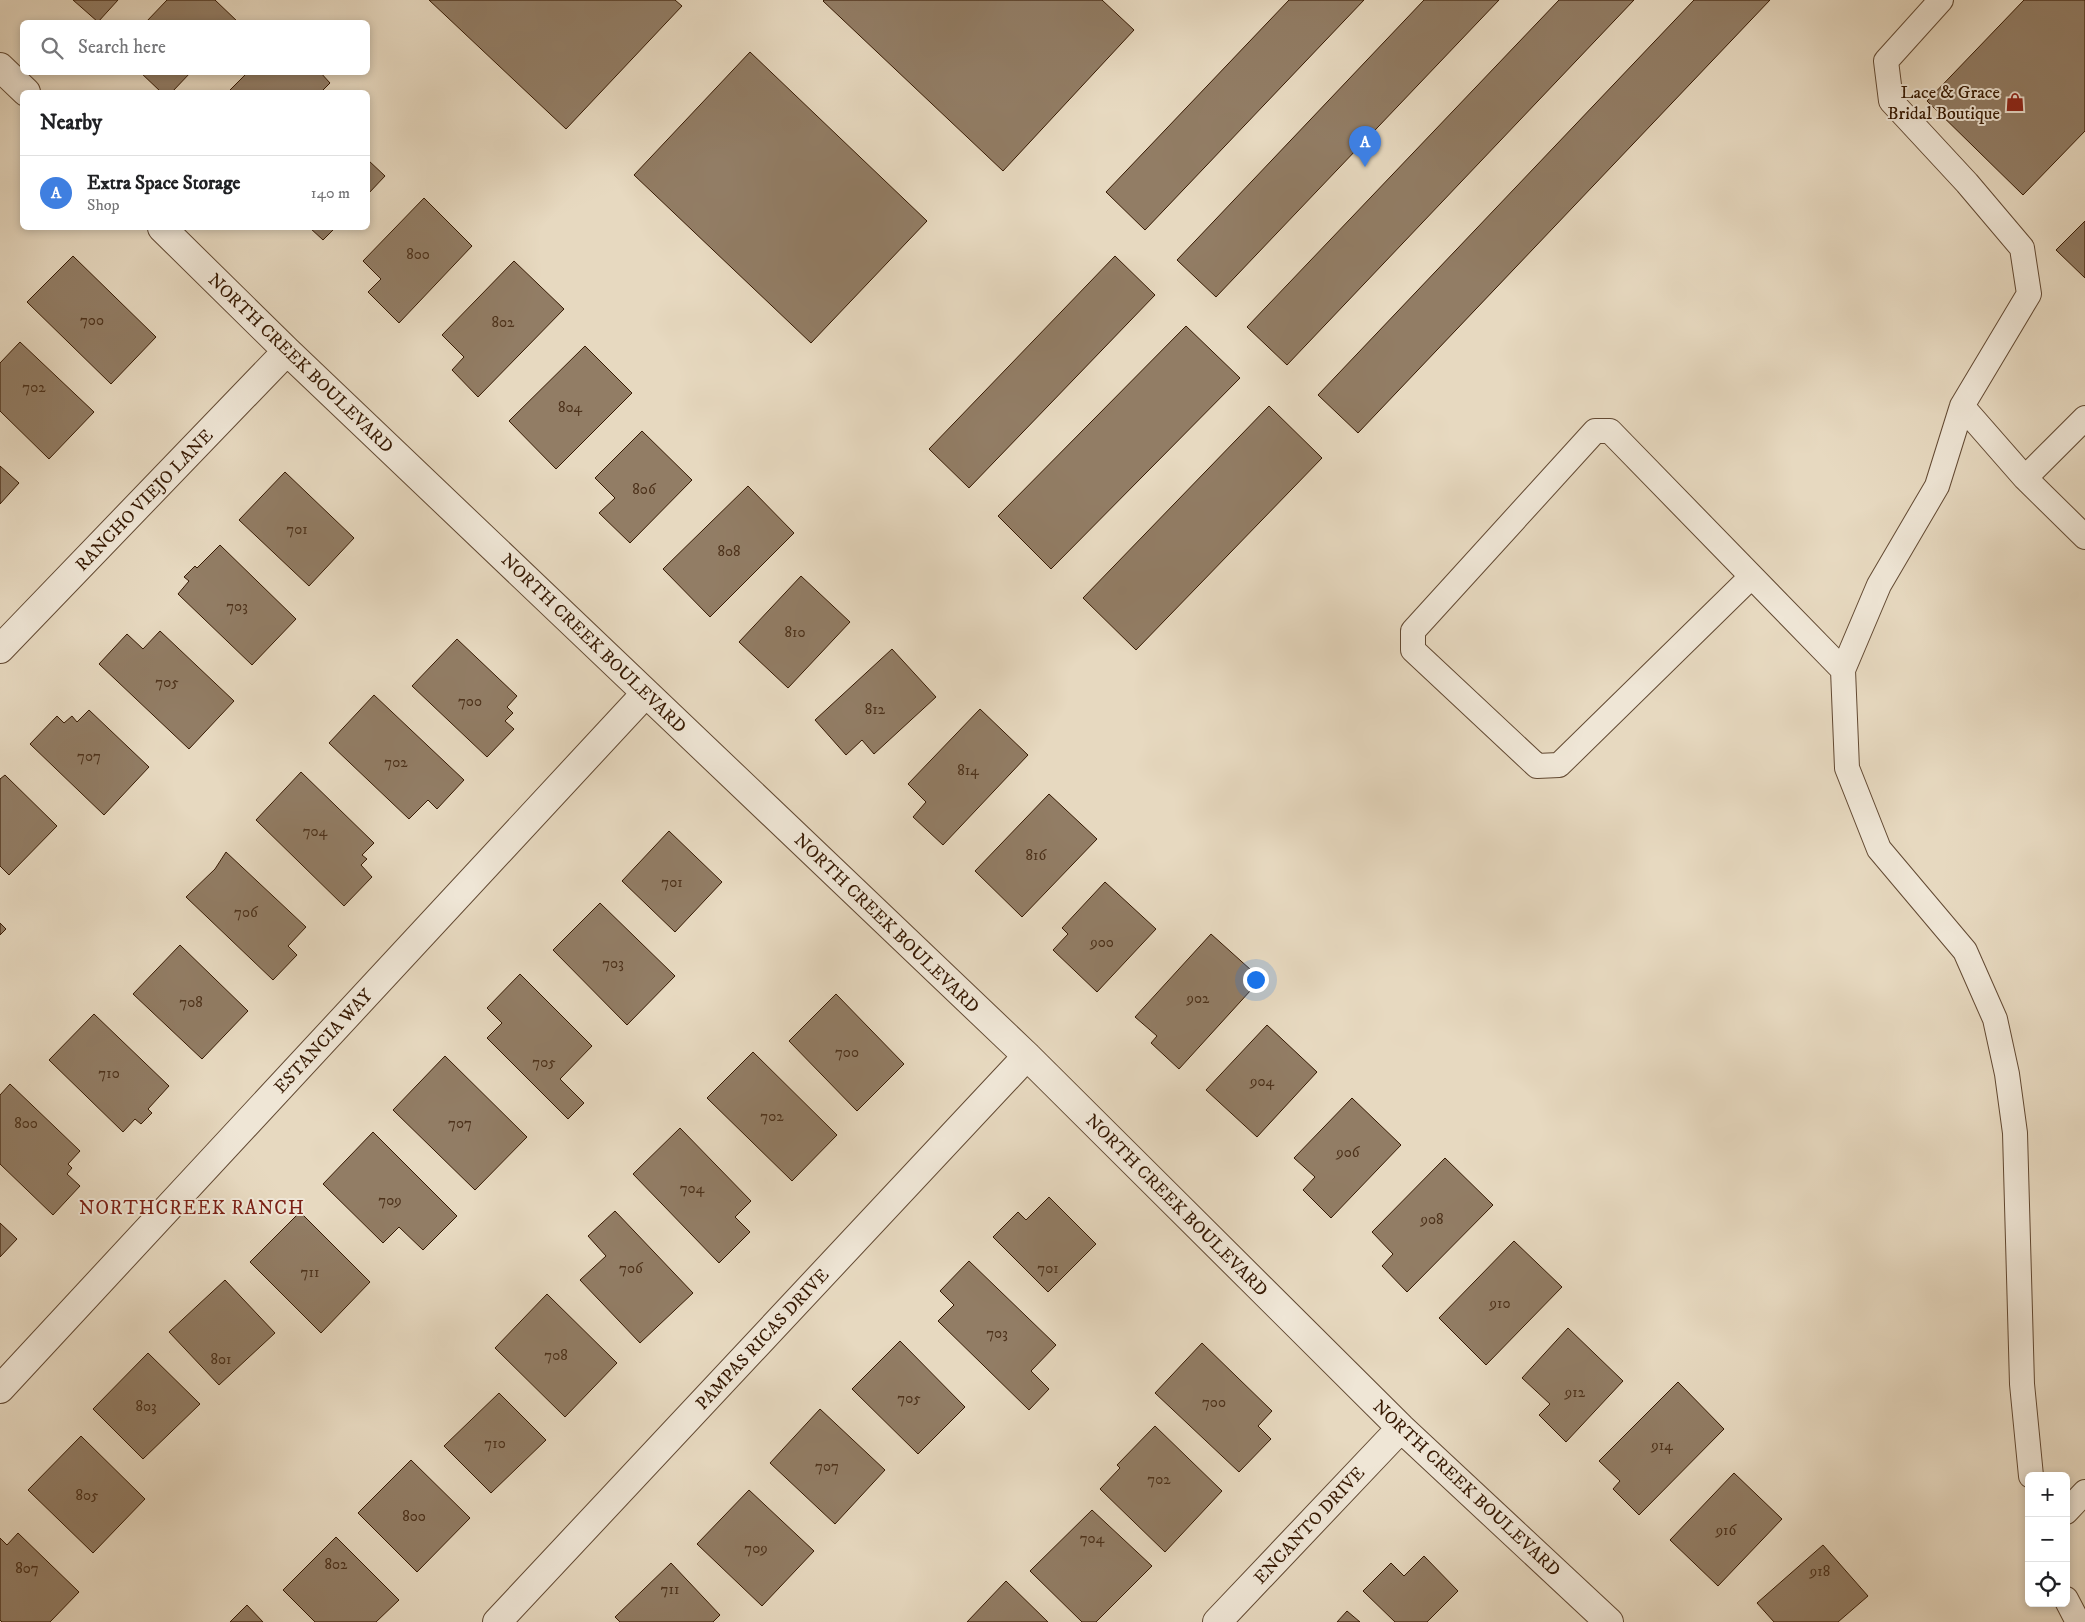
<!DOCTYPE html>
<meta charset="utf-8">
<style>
body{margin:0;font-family:"IM FELL DW Pica",serif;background:#f6f6f6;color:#202124}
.controls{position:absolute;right:15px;bottom:15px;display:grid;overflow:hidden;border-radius:8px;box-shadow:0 2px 8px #0003}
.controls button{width:45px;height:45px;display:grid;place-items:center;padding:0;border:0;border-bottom:1px solid #e0e0e0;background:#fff;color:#202124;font:25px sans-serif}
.you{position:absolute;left:1255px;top:979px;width:18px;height:18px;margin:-12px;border:4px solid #fff;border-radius:50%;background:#1a73e8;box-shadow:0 0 0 8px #1a73e833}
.badge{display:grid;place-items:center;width:32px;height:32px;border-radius:50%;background:#2563eb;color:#fff;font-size:16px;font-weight:700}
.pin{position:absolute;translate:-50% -41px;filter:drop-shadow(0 1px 2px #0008)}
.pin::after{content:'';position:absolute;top:26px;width:18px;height:15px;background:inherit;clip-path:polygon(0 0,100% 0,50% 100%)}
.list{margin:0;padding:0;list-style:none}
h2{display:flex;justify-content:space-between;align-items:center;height:65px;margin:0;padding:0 20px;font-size:21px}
h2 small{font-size:16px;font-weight:400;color:#757577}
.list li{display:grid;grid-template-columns:32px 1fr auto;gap:15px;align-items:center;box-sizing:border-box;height:75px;padding:0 20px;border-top:1px solid #e0e0e0}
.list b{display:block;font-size:19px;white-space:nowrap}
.list p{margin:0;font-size:16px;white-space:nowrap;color:#757577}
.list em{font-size:16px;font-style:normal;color:#757577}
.icon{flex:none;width:28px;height:28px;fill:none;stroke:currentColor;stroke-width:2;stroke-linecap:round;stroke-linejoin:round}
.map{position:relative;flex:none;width:2085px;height:1622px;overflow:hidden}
.search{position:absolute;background:#fff;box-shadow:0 2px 8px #0003;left:20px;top:20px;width:350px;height:55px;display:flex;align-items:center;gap:12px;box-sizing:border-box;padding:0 18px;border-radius:8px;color:#757577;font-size:19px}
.panel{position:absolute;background:#fff;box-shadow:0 2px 8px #0003;left:20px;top:90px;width:350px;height:140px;border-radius:8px}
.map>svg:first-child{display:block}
</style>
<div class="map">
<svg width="2085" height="1622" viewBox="0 0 2085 1622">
<rect width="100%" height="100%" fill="#e7d9c0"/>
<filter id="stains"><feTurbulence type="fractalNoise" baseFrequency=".004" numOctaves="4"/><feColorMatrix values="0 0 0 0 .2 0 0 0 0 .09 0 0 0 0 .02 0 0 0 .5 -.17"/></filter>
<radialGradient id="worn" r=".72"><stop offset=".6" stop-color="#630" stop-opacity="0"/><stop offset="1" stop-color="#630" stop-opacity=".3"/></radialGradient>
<path fill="#927d65" stroke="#361902" d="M73 0H118L98 22Z
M167 0H215L238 22H146Z
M429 0H675L682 6 566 129Z
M824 0H1102L1134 30 1003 171 823 1Z
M1289 0H1364L1145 230 1106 192Z
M1424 0H1499L1216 297 1177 260Z
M1559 0H1634L1287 365 1247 327Z
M1694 0H1770L1358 433 1318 395Z
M2024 0H2085V131L2023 195 1927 101Z
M750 52 927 221 811 343 634 175Z
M140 72H191L172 92H161Z
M248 72H320L330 83 321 92H228Z
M368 160 385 176 368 194Z
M424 198 472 246 399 323 368 292 381 279 363 261Z
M2085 221V278L2056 250Z
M310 228H335L323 240Z
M73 256 156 337 111 384 27 302Z
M1115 256 1155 295 969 488 929 449Z
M514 261 564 309 478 397 452 370 464 357 442 335Z
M1186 326 1240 378 1051 569 998 516Z
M20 342 94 412 49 459 0 411V363Z
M585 346 632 393 556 469 509 421Z
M1269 406 1322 458 1136 650 1083 598Z
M642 431 692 480 630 543 599 513 615 498 595 478Z
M0 466 19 483 0 504Z
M285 472 354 538 309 586 239 520Z
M748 486 794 533 710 617 663 569Z
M220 545 296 619 252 665 178 594 189 581 184 577 195 566 197 568Z
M801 576 850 622 788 688 739 642Z
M160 631 234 701 189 749 99 664 127 634 143 649Z
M457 639 517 696 507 707 513 713 505 721 514 729 487 757 412 686Z
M892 649 936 697 874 754 862 740 846 755 815 720Z
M374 695 464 780 437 809 428 800 409 819 329 743Z
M980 709 1028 755 943 845 913 817 926 802 908 784Z
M89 710 149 767 104 815 30 744 57 716 64 723 72 716 77 722Z
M301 772 374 843 362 855 367 859 361 865 372 877 344 906 256 820Z
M5 775 57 826 9 875 0 866V779Z
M1049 794 1097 839 1022 917 975 871Z
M669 831 722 882 675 932 622 881Z
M226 852 306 927 288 946 297 955 273 980 186 897 215 869Z
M1105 882 1156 929 1097 992 1053 950 1068 934 1062 928Z
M600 903 675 976 627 1025 553 950Z
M0 923 6 929 0 935Z
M1211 934 1261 979 1179 1069 1151 1043 1157 1036 1135 1017Z
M180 945 248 1011 202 1059 133 994Z
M520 974 592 1046 560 1079 584 1103 568 1119 487 1038 502 1023 487 1008Z
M836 994 904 1064 857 1111 789 1041Z
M94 1014 169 1086 148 1109 152 1113 141 1124 135 1119 123 1132 49 1060Z
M1267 1025 1317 1072 1257 1137 1206 1090Z
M753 1052 837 1135 792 1181 707 1098Z
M445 1056 527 1137 475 1190 393 1110Z
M10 1084 80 1151 68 1164 72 1168 67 1174 80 1186 53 1215 0 1164V1095Z
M1352 1098 1401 1145 1331 1218 1303 1190 1315 1177 1294 1158Z
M680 1128 751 1201 735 1217 750 1232 719 1263 633 1174Z
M373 1132 457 1216 423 1250 399 1227 383 1243 323 1184Z
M1445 1158 1493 1205 1407 1292 1382 1266 1393 1254 1372 1232Z
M1049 1197 1096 1244 1048 1292 993 1237 1018 1212 1026 1220Z
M615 1211 693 1293 640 1343 580 1280 606 1256 588 1236Z
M300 1212 370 1282 321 1333 250 1262Z
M0 1223 17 1239 0 1257Z
M1514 1241 1562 1287 1486 1365 1439 1318Z
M969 1261 1056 1345 1031 1371 1049 1389 1029 1410 938 1321 954 1305 940 1291Z
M225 1280 275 1333 219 1385 169 1332Z
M547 1294 617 1363 565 1417 495 1348Z
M1568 1328 1623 1381 1566 1442 1539 1415 1550 1404 1522 1378Z
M900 1341 965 1407 918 1454 852 1389Z
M1202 1343 1272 1411 1258 1426 1271 1439 1239 1472 1155 1393Z
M148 1353 200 1404 143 1459 93 1409Z
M1678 1382 1724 1429 1639 1515 1613 1489 1620 1481 1599 1461Z
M499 1393 546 1440 491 1493 444 1446Z
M820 1409 885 1470 835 1524 770 1463Z
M1155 1426 1222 1491 1165 1552 1100 1489 1120 1468 1117 1465Z
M81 1436 145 1499 93 1553 28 1490Z
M411 1460 470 1518 417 1572 358 1513Z
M1734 1473 1782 1519 1718 1586 1670 1540Z
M749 1490 814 1551 762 1606 697 1544Z
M1092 1510 1152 1566 1096 1622H1082L1030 1571Z
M18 1533 79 1592 50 1622H2L0 1620V1538L7 1545Z
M336 1537 399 1600 376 1622H315L283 1590Z
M1823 1545 1868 1596 1838 1622H1774L1757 1603Z
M1424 1556 1458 1591 1427 1622H1395L1363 1591 1391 1563 1404 1576Z
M671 1563 720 1615 713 1622H620L615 1617Z
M1006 1581 1048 1622H967Z
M247 1605 263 1622H230Z
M1347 1611 1360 1622H1337Z"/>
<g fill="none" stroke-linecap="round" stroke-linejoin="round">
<g stroke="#624932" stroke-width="26">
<path id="lane" d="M1941 0 1886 61 1891 101 1967 183 2022 248 2029 294 1962 406 1937 486 1879 585 1843 670 1847 768 1879 849 1965 951 1995 1019 2007 1074 2015 1133 2022 1384 2031 1476
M1962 406 2025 478 2085 537
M2025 478 2085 418
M1751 577 1559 765 1537 766 1413 650V631L1595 431H1610L1843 670
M2066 1512 2085 1492
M2066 1599 2078 1622"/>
</g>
<g stroke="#624932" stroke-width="30">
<path id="street" d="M0 67 26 92
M162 228 287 351 1027 1056 1401 1428 1609 1622
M0 649 287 351
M0 1389 646 693
M497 1622 1027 1056
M1217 1622 1401 1428"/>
</g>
<use href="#lane" stroke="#efe6d6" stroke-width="24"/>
<use href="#street" stroke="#efe6d6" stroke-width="28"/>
</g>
<defs>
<g id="shop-bare" transform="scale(1.5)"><path d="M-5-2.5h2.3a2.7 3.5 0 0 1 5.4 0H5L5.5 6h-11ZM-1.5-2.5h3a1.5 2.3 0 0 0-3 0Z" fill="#8f2418" stroke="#efe6d6" stroke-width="2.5" paint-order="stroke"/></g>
</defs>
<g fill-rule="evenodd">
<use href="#shop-bare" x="2015" y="102"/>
</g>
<g text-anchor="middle" stroke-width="4" stroke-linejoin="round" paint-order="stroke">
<g font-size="15" fill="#4d321b">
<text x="418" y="259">800</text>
<text x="92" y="325">700</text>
<text x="503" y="327">802</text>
<text x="34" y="392">702</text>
<text x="570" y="412">804</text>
<text x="644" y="494">806</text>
<text x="297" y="534">701</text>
<text x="729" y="556">808</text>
<text x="237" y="611">703</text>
<text x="795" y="637">810</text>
<text x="167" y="687">705</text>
<text x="470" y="706">700</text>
<text x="875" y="714">812</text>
<text x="89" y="761">707</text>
<text x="396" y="767">702</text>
<text x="968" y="775">814</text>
<text x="315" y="836">704</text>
<text x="1036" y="860">816</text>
<text x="672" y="887">701</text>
<text x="246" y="917">706</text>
<text x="1102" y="947">900</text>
<text x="613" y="968">703</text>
<text x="1198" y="1003">902</text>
<text x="191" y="1007">708</text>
<text x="847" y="1057">700</text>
<text x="544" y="1067">705</text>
<text x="109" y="1078">710</text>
<text x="1262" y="1086">904</text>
<text x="772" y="1121">702</text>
<text x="26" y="1128">800</text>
<text x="460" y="1128">707</text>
<text x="1348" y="1157">906</text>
<text x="692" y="1193">704</text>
<text x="390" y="1205">709</text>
<text x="1432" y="1224">908</text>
<text x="631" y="1273">706</text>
<text x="1048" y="1273">701</text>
<text x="310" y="1277">711</text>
<text x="1500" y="1308">910</text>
<text x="997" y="1338">703</text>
<text x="556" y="1360">708</text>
<text x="221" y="1364">801</text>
<text x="1575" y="1397">912</text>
<text x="909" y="1403">705</text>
<text x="1214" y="1407">700</text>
<text x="146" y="1411">803</text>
<text x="495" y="1448">710</text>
<text x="1662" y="1450">914</text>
<text x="827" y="1471">707</text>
<text x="1159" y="1484">702</text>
<text x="87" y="1500">805</text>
<text x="414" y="1521">800</text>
<text x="1726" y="1535">916</text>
<text x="1092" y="1543">704</text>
<text x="756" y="1553">709</text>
<text x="336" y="1569">802</text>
<text x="27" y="1573">807</text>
<text x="1820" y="1576">918</text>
<text x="670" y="1594">711</text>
</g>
<g font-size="18" fill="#361902" stroke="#efe6d6" text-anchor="end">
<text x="2000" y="98">Lace &amp; Grace<tspan x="2000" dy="21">Bridal Boutique</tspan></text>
</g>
<g font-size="18" fill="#361902" stroke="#efe6d6">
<text transform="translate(301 363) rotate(44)" y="6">NORTH CREEK BOULEVARD</text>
<text transform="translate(144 500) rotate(-46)" y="6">RANCHO VIEJO LANE</text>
<text transform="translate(594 643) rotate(44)" y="6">NORTH CREEK BOULEVARD</text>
<text transform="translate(887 923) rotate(44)" y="6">NORTH CREEK BOULEVARD</text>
<text transform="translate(323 1041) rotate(-47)" y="6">ESTANCIA WAY</text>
<text transform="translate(1177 1205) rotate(45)" y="6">NORTH CREEK BOULEVARD</text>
<text transform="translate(762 1339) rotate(-47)" y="6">PAMPAS RICAS DRIVE</text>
<text transform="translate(1467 1488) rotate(43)" y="6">NORTH CREEK BOULEVARD</text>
<text transform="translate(1309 1525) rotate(-47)" y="6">ENCANTO DRIVE</text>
</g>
<g font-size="19" letter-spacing="1" fill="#7a1f14" stroke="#efe6d6">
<text x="192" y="1214">NORTHCREEK RANCH</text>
</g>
</g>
<rect width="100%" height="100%" filter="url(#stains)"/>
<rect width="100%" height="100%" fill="url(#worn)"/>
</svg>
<div class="controls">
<button>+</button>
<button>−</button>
<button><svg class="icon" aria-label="locate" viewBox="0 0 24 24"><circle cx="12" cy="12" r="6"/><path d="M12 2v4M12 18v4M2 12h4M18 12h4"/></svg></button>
</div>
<div class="you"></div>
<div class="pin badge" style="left:1365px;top:167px;background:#3f7fe0">A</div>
<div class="search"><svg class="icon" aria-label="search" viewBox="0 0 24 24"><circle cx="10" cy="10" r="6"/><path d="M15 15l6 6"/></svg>Search here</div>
<section class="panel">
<h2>Nearby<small></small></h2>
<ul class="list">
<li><span class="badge" style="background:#3f7fe0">A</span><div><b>Extra Space Storage</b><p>Shop</p></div><em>140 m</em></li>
</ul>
</section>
</div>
